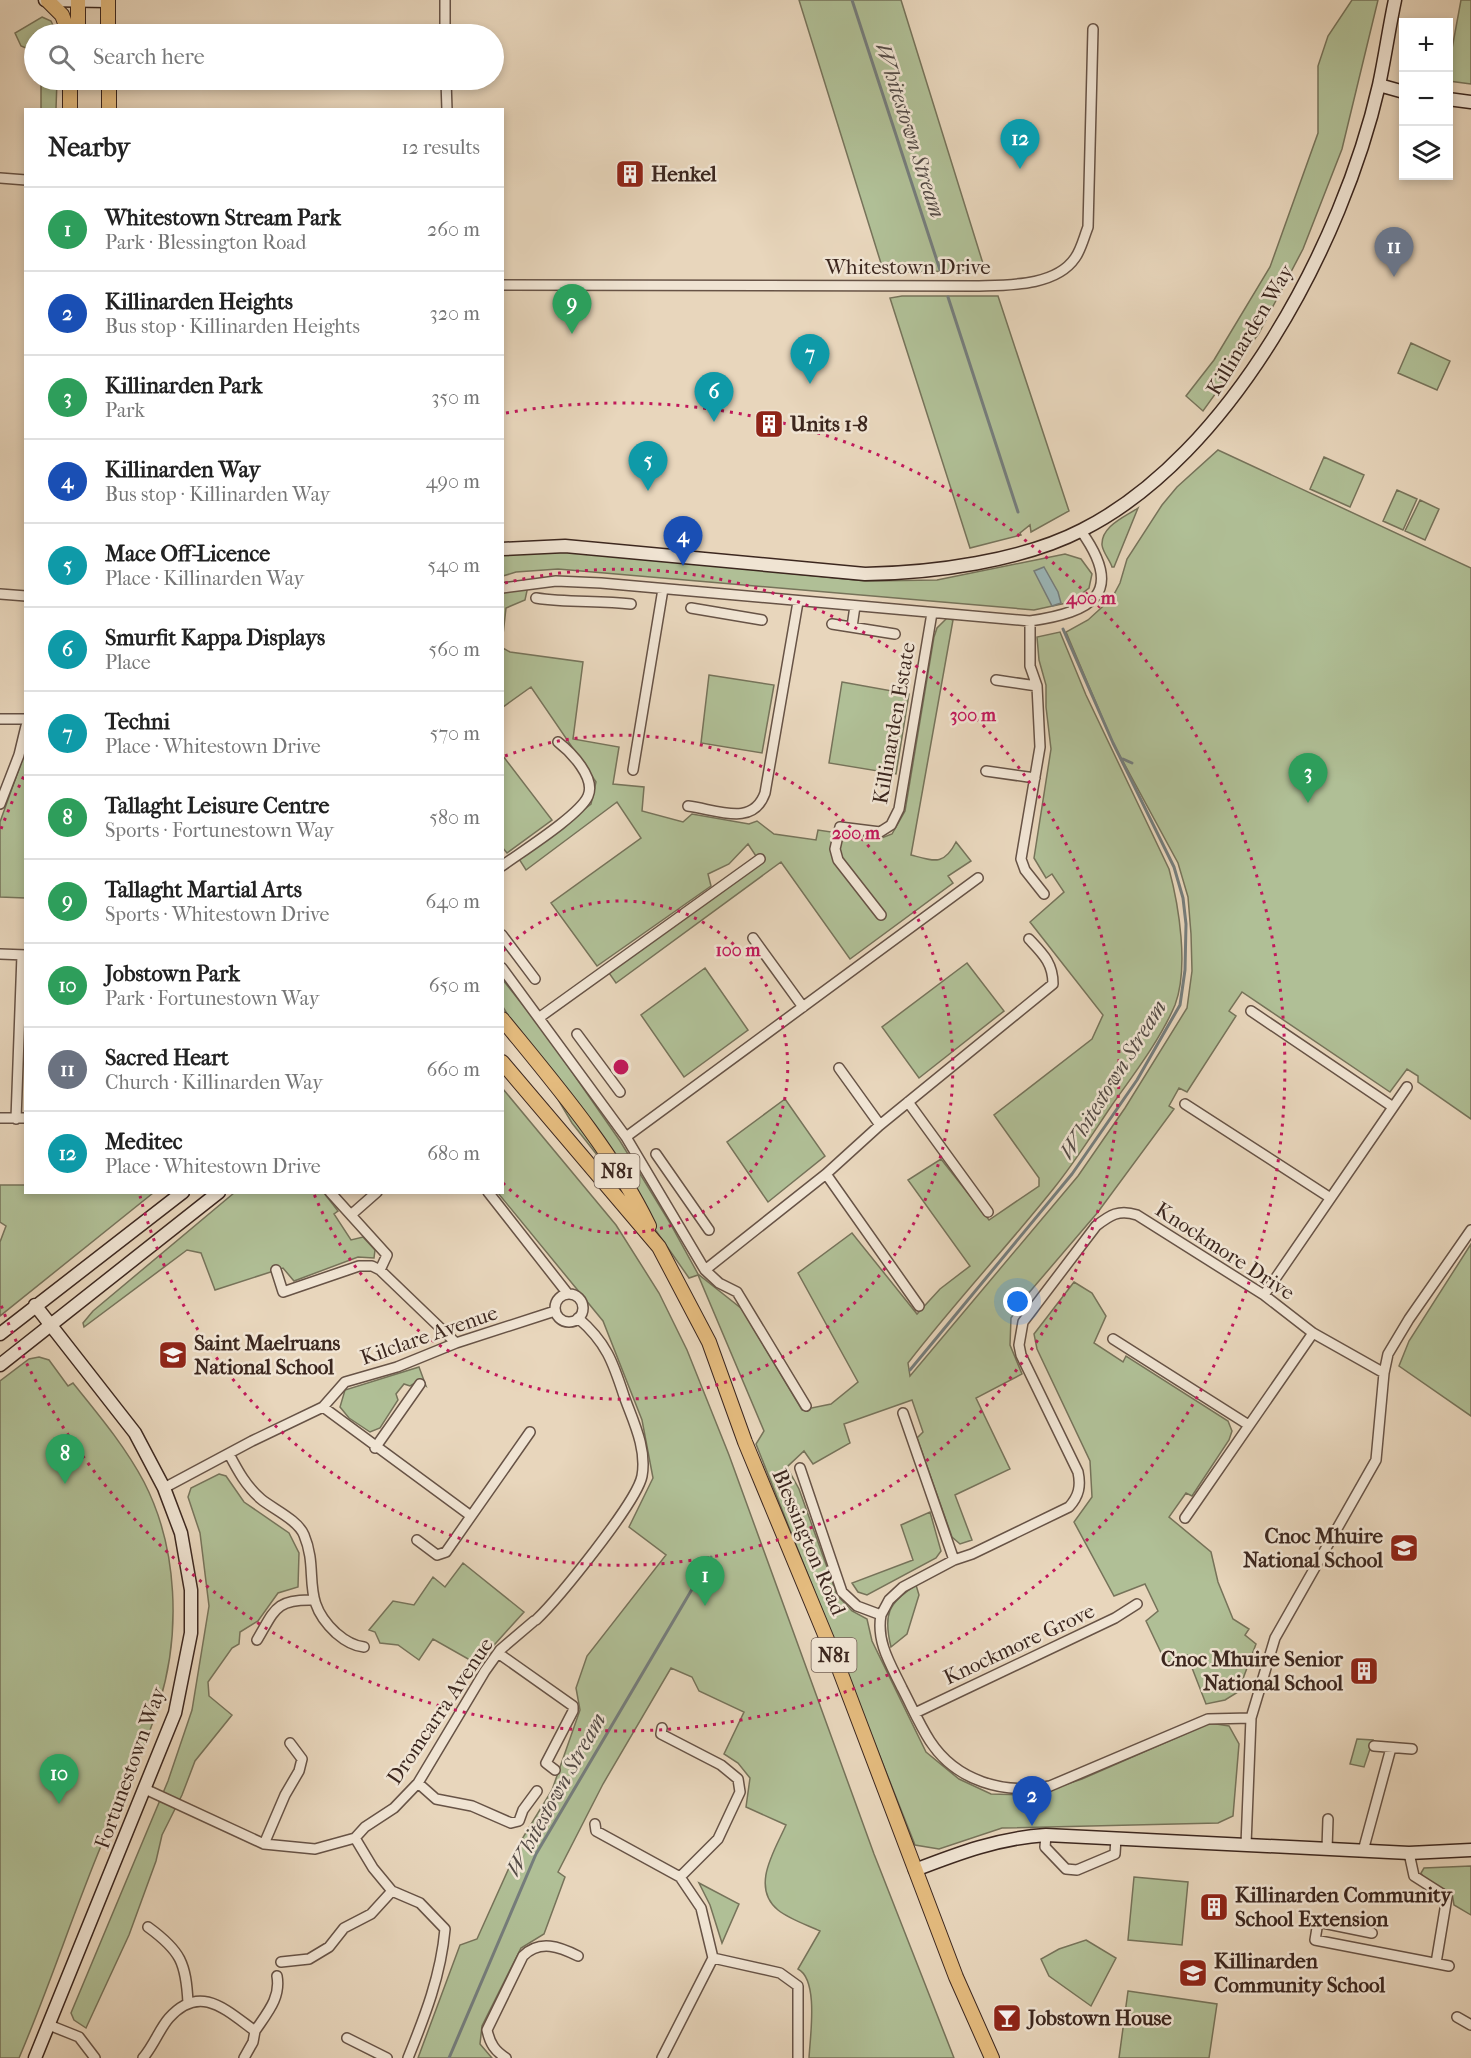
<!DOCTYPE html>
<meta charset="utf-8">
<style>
body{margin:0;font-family:"IM FELL French Canon",serif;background:#f6f6f6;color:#222}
.controls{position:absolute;right:18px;top:18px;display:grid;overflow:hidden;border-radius:0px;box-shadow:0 3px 9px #0003}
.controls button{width:54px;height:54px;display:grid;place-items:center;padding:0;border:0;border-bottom:2px solid #e0e0e0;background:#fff;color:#222;font:30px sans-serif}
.you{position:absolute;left:1018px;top:1302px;width:21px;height:21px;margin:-15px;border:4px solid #fff;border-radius:50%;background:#1a73e8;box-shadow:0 0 0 9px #1a73e833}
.badge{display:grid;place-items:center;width:39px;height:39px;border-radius:50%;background:#0b8043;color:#fff;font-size:20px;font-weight:700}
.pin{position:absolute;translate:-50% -50px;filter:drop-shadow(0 2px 3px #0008)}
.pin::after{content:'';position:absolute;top:32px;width:21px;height:18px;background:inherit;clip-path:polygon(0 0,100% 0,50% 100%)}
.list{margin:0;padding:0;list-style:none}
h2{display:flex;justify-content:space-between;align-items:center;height:78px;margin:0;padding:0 24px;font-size:26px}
h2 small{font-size:20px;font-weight:400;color:#767676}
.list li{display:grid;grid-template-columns:39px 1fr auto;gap:18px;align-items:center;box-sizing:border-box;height:84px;padding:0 24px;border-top:2px solid #e0e0e0}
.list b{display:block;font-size:22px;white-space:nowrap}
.list p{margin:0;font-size:20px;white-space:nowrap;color:#767676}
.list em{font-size:20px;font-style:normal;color:#767676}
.icon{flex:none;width:33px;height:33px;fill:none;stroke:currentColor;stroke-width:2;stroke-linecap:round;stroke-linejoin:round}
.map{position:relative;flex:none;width:1471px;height:2058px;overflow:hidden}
.search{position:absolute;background:#fff;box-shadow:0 3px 9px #0003;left:24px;top:24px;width:480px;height:66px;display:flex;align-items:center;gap:15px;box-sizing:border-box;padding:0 21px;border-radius:33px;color:#767676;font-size:22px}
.panel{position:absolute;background:#fff;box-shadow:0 3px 9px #0003;left:24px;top:108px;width:480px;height:1086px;border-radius:0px}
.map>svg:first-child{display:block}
</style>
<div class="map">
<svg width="1471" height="2058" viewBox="0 0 1471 2058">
<rect width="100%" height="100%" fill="#e8d6bc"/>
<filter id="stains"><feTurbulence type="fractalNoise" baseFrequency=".00333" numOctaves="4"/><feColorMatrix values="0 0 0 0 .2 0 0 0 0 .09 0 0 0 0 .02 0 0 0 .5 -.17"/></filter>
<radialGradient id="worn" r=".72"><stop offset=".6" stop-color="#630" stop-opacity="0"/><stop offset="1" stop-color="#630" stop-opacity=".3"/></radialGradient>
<path fill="#b0bf96" stroke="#76735a" stroke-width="1.5" d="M799 0H901L985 270 884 273Z
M1352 0H1378L1342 149 1303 249 1259 333 1203 411 1186 396 1214 360 1270 267 1318 133V66L1328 36Z
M1461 0H1471V84L1449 81V65Z
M42 17 51 21 57 34H34V59L31 50 21 46 15 33Z
M41 80H57L56 109H41Z
M902 296H998L1069 511 1031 532 1030 525 1020 533 1021 535 970 548 890 298Z
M1411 343 1450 361 1437 390 1398 373Z
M1218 450 1471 568V1119L1418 1082V1076L1407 1069 1390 1092 1242 992 1229 1011 1236 1016 1187 1092 1179 1088 1169 1106 1174 1109 1098 1212 1027 1295 1011 1318 1010 1345 1022 1374 976 1398 1010 1469 955 1495 972 1540 960 1544 952 1537 917 1438 923 1432 912 1400 844 1424 850 1443 813 1464 804 1451 787 1467 799 1489 837 1595 852 1611 867 1619 872 1641 926 1752 959 1779 991 1794 1034 1795 1082 1779 1210 1723 1229 1726 1239 1744 1233 1816 1218 1823 1002 1828 939 1849 915 1845 756 1444 764 1431 698 1275 689 1278 652 1225 572 1123 503 1007V980L545 1033 620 1141 670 1223 698 1274 742 1309 802 1410 831 1404 858 1382 798 1273 852 1233 917 1314 940 1289 970 1266 908 1180 941 1159 989 1220 1039 1186V1178L994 1115 1092 1039 1103 1015 1030 922 1064 892 1052 874 1046 878 1034 858 1051 749 1046 707V685L1039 660 1037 637 1060 632 1086 695 1169 869C1179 906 1189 968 1175 1005 1160 1040 1134 1074 1112 1105 1093 1133 1075 1162 1054 1188 1007 1247 955 1302 908 1363L910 1376 1078 1176 1125 1108 1187 1008 1192 971 1191 934 1188 897 1178 863 1113 743 1066 632 1088 620 1112 598 1120 583 1127 559 1162 505 1177 487Z
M1324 457 1364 475 1350 507 1310 489Z
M1397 490 1417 499 1403 530 1383 521Z
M1420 500 1439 509 1425 540 1405 531Z
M1138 508 1114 567H1112C1110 560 1103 553 1102 545 1101 526 1125 517 1138 508Z
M548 549 866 581 937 580 1065 554 1081 559 1092 574 1089 588 1071 602 1034 610 558 569 516 572 503 576 502 554Z
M528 586 525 600 506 608 503 635V593Z
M947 618 953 620 911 855C934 861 944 866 956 842L971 861 948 876 953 883 850 959 781 862 616 983 609 973 760 862 748 844 729 864 708 874 711 886 597 966 551 903 641 838 617 802 526 870 519 859 591 804 596 782 531 687 503 707V648L510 652 583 662 573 739 619 747 613 784 644 787 642 811 683 822 692 814 749 824 757 821 774 834 816 840 818 830 879 839 892 834 905 811 934 637 937 628Z
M709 675 774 685 762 753 701 743Z
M842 682 909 694 896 774 829 763Z
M25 752V898L0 897V822Z
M503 756 552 820 507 853 502 847Z
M967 963 1004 1011 919 1078 882 1027Z
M705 968 748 1030 684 1077 641 1015Z
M503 1089 616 1225 659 1293 687 1350 729 1455 874 1854 954 2058H809C810 2037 819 1980 798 1969L820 1931C807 1925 789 1919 778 1910 750 1887 775 1850 786 1825L746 1807 750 1778 738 1763 724 1754 744 1712 699 1691 692 1677 671 1668 603 1784 558 1872 565 1877 544 1934 521 1948 482 2026 480 2044 492 2058H418L460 1945 477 1939 522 1839 552 1790 580 1710 576 1688 587 1656 666 1555 629 1527 653 1478 642 1420 603 1321 498 1193 502 1192Z
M785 1099 825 1156 768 1202 727 1142Z
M0 1185H25L26 1192 153 1193 0 1316V1242L6 1226 0 1222Z
M234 1193H324L338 1211 334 1214 351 1240 363 1237 375 1250 374 1258 358 1257 294 1281 283 1268 215 1290 201 1253 187 1250 84 1327 83 1323 93 1311Z
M1471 1244V1416L1399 1366 1409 1341Z
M1074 1282 1092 1293 1106 1316 1094 1343 1123 1362 1126 1356 1228 1421 1232 1431 1229 1440 1192 1496 1186 1493 1169 1517 1211 1552 1218 1582 1233 1619 1249 1629 1245 1635 1256 1644 1238 1692 1225 1700 1206 1704 1187 1655 1166 1663 1146 1621 1158 1611 1145 1584 1114 1596 1074 1522 1092 1497 1090 1461 1037 1349 1034 1334Z
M39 1357 49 1360 68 1386 73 1383C98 1414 125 1446 144 1482 178 1548 181 1634 159 1704 144 1753 120 1799 101 1846 72 1916 49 1988 19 2058H0V1381L29 1359Z
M419 1367 426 1386 419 1381 410 1386 404 1384 396 1394 398 1400 380 1428 370 1432 349 1418 340 1407 345 1390Z
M219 1474 226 1476 244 1502 289 1533 299 1553 298 1587 278 1593 258 1621 240 1632 239 1644 232 1648 208 1682 209 1696 232 1715 195 1761 182 1795 162 1835 156 1861 129 1935 86 2028 74 2020 71 2013 168 1781 192 1710 209 1606 200 1533 188 1497 191 1488Z
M930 1512 941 1551 936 1558 867 1595 858 1592 852 1583 913 1560 901 1525Z
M463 1563 524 1612 477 1664 433 1639 419 1660 398 1645 380 1643 375 1632 369 1630 393 1601 414 1605 433 1577 445 1587Z
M916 1585 919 1595 907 1634 891 1647C883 1614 888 1603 916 1585Z
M1357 1739 1373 1740 1364 1767 1350 1764Z
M1471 1866V1915L1454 1905 1452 1893 1425 1880 1421 1873 1424 1868Z
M1134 1877 1188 1882 1182 1945 1128 1940Z
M699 1883 739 1904 722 1943 710 1905Z
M1086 1940 1116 1958 1091 2006 1049 1976 1041 1959 1059 1949Z
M1128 1991 1217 2004 1209 2058H1119Z"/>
<path fill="#9bb7ba" stroke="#757d7c" stroke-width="1.5" d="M1044 567 1058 592 1061 603 1052 606 1034 571Z"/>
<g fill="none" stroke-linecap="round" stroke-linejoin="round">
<path stroke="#757d7c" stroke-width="3" d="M852 0 940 270
M948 297 1018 512
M1123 759 1132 763
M910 1370 1072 1174 1137 1080 1180 1005 1185 970 1186 924 1183 898 1174 867 1113 743 1063 629
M449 2058 536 1854 711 1557"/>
<g stroke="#675346" stroke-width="12">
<path id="street" d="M445 0V34
M446 80 447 110
M0 178 26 180
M502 285 979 286C1009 285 1056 286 1075 258 1081 250 1084 237 1088 227L1093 29
M502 588 556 581 601 583 1030 621C1092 612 1126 594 1081 531
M0 594 26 596
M536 598C568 603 599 600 631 604
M691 608 762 620
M1030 621V666L1037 686 1040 747 1021 859 1025 870 1044 894
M832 624 895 634
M852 627 855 606
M996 680 1037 686
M0 719H26
M633 770 663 589
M986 771 1035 778
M0 804 19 755 26 726
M688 806C718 810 753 827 765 793L798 602
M502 866C521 852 580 815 588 796 596 778 571 752 558 742
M881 915 838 860 835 849 840 827 880 832 891 825 899 809 932 613
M502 935 535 979
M753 938 803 1007
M0 954 26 955
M502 968 626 1137 705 1270 826 1174 880 1125 1053 984C1053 963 1043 954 1029 939
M1251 1011 1393 1107
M540 1017 760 859
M577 1034 620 1092
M839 1068 880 1125
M908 1102 988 1212
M1185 1104 1329 1197
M0 1118H26
M16 1119 22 955
M626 1137 978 878
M656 1154 709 1230
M826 1174 919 1306
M330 1192 387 1255 380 1270
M488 1192 568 1294
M352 1214 377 1192
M276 1270 283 1292 359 1266H372L380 1270 456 1343
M705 1270 719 1283 737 1292 806 1406
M555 1308a14 14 0 1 1 28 0a14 14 0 1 1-28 0Z
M1264 1295 1407 1087
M1113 1339 1247 1424
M323 1407 471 1516
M903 1413 954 1560
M375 1448 420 1384
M229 1454C238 1471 246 1486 261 1499 273 1509 298 1520 304 1535 320 1573 299 1599 336 1633 344 1640 353 1646 364 1647
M800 1468 842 1592 857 1606 881 1615C876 1642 891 1665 902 1688 911 1705 919 1724 930 1741 956 1781 1004 1795 1050 1786L1208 1719 1251 1718
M164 1488 252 1441 323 1407 345 1382 397 1367 456 1343 555 1311
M1185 1518 1313 1333
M417 1540 437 1555 446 1552 530 1432
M881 1615 889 1600 903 1587 954 1560 972 1554 1069 1507C1079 1496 1081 1486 1078 1472L1021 1355 1019 1345 1023 1322 1096 1226C1110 1215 1119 1209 1137 1215L1264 1295 1313 1333 1384 1373
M536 1620C558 1599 637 1502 642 1476 647 1448 633 1421 624 1396 613 1362 606 1342 578 1318
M257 1640C275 1610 275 1599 313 1600
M498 1653 573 1706V1711L546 1763 555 1770
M915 1713 1115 1618 1137 1604
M662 1728 661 1734 721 1765 738 1779 740 1792 718 1839 680 1877
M1374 1746 1412 1749
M418 1783 436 1799 472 1806 511 1823 519 1821 523 1810 537 1791
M145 1789 264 1844 315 1849 355 1838 365 1827 394 1808 418 1783 485 1671 500 1650 534 1621
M595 1824 596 1831 680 1877 701 1908 713 1958 662 2058
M1046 1835 1045 1847 1066 1869 1077 1870 1115 1854 1116 1838
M355 1838 373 1868 392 1891 420 1903 445 1929C441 1975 425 2016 408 2058
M264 1844 285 1795 299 1771 302 1759 290 1743
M1246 1845 1251 1718 1275 1638 1376 1460 1384 1373 1388 1354 1409 1319 1471 1230
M1327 1849 1328 1819
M1363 1851 1391 1748
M1409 1853 1414 1876 1447 1897 1436 1963
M148 1927C181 1951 186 1963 188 2003
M1372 1933 1318 1922 1315 1940 1449 1966
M713 1958 780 1973 798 1986V2058
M281 1962 309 1959 329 1947 344 1928 371 1914 392 1891
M1457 2017 1471 2025
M49 2025 79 2037 95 2058
M255 2031C267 2013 281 1998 277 1976
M347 2038 387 2058
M143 2058C154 2045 160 2028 169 2018 200 1983 226 2010 255 2031L253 2042 244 2058
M506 2058C495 2051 490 2044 487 2030L523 1956C540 1939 560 1947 578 1956"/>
</g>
<g stroke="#3c271f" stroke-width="15">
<path id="secondary" d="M45 0 108 1
M1379 85 1404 92
M1448 99 1471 102
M502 549 565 546 865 574C933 573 1022 561 1082 530 1231 455 1343 243 1379 85 1385 57 1389 28 1395 0
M0 1334 183 1192
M0 1365 219 1192
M915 1870C959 1853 999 1838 1046 1835L1409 1853 1471 1850
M35 2058 175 1713 191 1633V1590L181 1533 164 1488 135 1433 35 1305"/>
</g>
<g stroke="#3c271f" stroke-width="16">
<path id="primary" d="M108 0V34
M48 1 62 15 69 34
M78 34V0
M70 80V110
M109 80V110
M502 1019C555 1084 612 1150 649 1226
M502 1062 659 1247 709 1342 745 1442 838 1666 956 1977 992 2058"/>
</g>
<use href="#street" stroke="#f0e4d3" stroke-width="9"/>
<use href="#secondary" stroke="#f0e4d3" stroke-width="12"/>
<use href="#primary" stroke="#e4bb7e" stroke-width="14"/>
</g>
<g fill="none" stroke="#c2185b" stroke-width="3" stroke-dasharray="3 6">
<path d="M503 951A166 166 0 1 1 503 1183"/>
<path d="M505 756A332 332 0 1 1 314 1194"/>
<path d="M505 583A498 498 0 1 1 140 1196"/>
<path d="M1 829A664 664 0 0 1 24 776M506 413A664 664 0 1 1 1 1305"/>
</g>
<defs>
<g id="building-square" transform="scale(1.5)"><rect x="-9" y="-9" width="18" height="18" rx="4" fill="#8f2418" stroke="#f0e4d3"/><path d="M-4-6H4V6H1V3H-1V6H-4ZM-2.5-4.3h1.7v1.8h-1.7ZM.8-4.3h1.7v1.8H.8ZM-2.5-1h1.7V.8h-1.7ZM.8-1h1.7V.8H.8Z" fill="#fff"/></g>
<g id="school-square" transform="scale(1.5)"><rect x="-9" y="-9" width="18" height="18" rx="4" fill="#8f2418" stroke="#f0e4d3"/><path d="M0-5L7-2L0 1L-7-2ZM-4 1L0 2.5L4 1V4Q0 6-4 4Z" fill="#fff"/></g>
<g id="bar-square" transform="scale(1.5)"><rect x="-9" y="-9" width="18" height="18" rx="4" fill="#8f2418" stroke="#f0e4d3"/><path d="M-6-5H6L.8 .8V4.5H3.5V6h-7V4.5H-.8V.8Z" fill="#fff"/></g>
</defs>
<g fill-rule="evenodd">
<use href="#building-square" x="630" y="174"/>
<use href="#building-square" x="769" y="424"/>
<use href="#school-square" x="173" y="1355"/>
<use href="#school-square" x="1404" y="1548"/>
<use href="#building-square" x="1364" y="1671"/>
<use href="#building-square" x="1214" y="1907"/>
<use href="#school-square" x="1193" y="1973"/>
<use href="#bar-square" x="1007" y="2018"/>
</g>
<g text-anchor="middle" stroke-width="5" stroke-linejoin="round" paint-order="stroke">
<g fill="#f0e4d3" stroke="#726055" stroke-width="1.5">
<rect x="594.5" y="1154" width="45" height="34" rx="4.5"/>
<rect x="811.5" y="1638" width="45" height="34" rx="4.5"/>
</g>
<g font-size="20" font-weight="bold" fill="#3c271f">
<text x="617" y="1178">N81</text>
<text x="834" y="1662">N81</text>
</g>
<g font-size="21" font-weight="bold" fill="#3c271f" stroke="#f0e4d3" text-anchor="start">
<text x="651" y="181">Henkel</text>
<text x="790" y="431">Units 1-8</text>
<text x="194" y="1350">Saint Maelruans<tspan x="194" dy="24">National School</tspan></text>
<text x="1383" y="1543" text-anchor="end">Cnoc Mhuire<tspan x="1383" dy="24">National School</tspan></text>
<text x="1343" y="1666" text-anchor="end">Cnoc Mhuire Senior<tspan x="1343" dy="24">National School</tspan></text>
<text x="1235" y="1902">Killinarden Community<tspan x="1235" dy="24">School Extension</tspan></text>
<text x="1214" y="1968">Killinarden<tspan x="1214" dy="24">Community School</tspan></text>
<text x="1028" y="2025">Jobstown House</text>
</g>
<g font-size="21" fill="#3c271f" stroke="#f0e4d3">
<text x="908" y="274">Whitestown Drive</text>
<text transform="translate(1250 330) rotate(-59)" y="7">Killinarden Way</text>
<text transform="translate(894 723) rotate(-80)" y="7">Killinarden Estate</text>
<text transform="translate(1225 1251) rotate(33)" y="7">Knockmore Drive</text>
<text transform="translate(429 1335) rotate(-19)" y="7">Kilclare Avenue</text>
<text transform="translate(809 1542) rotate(67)" y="7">Blessington Road</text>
<text transform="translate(1019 1644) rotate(-25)" y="7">Knockmore Grove</text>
<text transform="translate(440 1711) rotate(-56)" y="7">Dromcarra Avenue</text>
<text transform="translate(130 1768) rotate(-70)" y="7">Fortunestown Way</text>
</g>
<g font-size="22" font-style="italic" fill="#544b46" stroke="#f0e4d3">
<text transform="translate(911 130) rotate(72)" y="8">Whitestown Stream</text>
<text transform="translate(1112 1079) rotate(-58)" y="8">Whitestown Stream</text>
<text transform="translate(555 1794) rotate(-61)" y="8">Whitestown Stream</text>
</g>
</g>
<circle cx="621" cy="1067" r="9" fill="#c2185b" stroke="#f0e4d3" stroke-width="3"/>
<g font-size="18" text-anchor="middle" font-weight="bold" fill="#c2185b" stroke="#f0e4d3" stroke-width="5" stroke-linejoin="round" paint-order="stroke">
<text x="1091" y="604">400 m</text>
<text x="973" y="721">300 m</text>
<text x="856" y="839">200 m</text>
<text x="738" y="956">100 m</text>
</g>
<rect width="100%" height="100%" filter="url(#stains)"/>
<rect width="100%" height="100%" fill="url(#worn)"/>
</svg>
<div class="controls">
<button>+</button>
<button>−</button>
<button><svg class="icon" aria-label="layers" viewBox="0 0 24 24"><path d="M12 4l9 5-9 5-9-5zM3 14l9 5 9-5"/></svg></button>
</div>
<div class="you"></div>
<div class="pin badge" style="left:705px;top:1606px;background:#2e9e5b">1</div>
<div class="pin badge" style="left:1032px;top:1826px;background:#1a4fb4">2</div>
<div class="pin badge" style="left:1308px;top:803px;background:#2e9e5b">3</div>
<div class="pin badge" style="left:683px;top:566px;background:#1a4fb4">4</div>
<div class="pin badge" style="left:648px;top:491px;background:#0f9aa8">5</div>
<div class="pin badge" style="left:714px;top:422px;background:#0f9aa8">6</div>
<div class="pin badge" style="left:810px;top:384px;background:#0f9aa8">7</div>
<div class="pin badge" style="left:65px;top:1484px;background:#2e9e5b">8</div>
<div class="pin badge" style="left:572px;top:334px;background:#2e9e5b">9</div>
<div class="pin badge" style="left:59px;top:1804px;background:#2e9e5b">10</div>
<div class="pin badge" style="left:1394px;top:277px;background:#6b7280">11</div>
<div class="pin badge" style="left:1020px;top:169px;background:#0f9aa8">12</div>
<div class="search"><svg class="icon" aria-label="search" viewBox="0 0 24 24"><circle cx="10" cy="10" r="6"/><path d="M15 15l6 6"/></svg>Search here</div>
<section class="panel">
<h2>Nearby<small>12 results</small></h2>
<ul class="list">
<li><span class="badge" style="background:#2e9e5b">1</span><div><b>Whitestown Stream Park</b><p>Park · Blessington Road</p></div><em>260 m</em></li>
<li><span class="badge" style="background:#1a4fb4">2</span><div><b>Killinarden Heights</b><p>Bus stop · Killinarden Heights</p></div><em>320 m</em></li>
<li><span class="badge" style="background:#2e9e5b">3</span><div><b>Killinarden Park</b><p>Park</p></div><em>350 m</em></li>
<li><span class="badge" style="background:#1a4fb4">4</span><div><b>Killinarden Way</b><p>Bus stop · Killinarden Way</p></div><em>490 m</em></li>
<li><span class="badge" style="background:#0f9aa8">5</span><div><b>Mace Off-Licence</b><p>Place · Killinarden Way</p></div><em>540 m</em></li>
<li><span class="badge" style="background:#0f9aa8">6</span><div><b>Smurfit Kappa Displays</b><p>Place</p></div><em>560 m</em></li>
<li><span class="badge" style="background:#0f9aa8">7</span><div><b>Techni</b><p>Place · Whitestown Drive</p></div><em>570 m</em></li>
<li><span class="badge" style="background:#2e9e5b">8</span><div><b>Tallaght Leisure Centre</b><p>Sports · Fortunestown Way</p></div><em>580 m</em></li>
<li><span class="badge" style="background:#2e9e5b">9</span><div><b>Tallaght Martial Arts</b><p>Sports · Whitestown Drive</p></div><em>640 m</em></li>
<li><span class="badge" style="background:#2e9e5b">10</span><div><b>Jobstown Park</b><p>Park · Fortunestown Way</p></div><em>650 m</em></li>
<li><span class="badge" style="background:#6b7280">11</span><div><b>Sacred Heart</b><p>Church · Killinarden Way</p></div><em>660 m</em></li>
<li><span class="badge" style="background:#0f9aa8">12</span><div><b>Meditec</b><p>Place · Whitestown Drive</p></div><em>680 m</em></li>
</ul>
</section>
</div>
